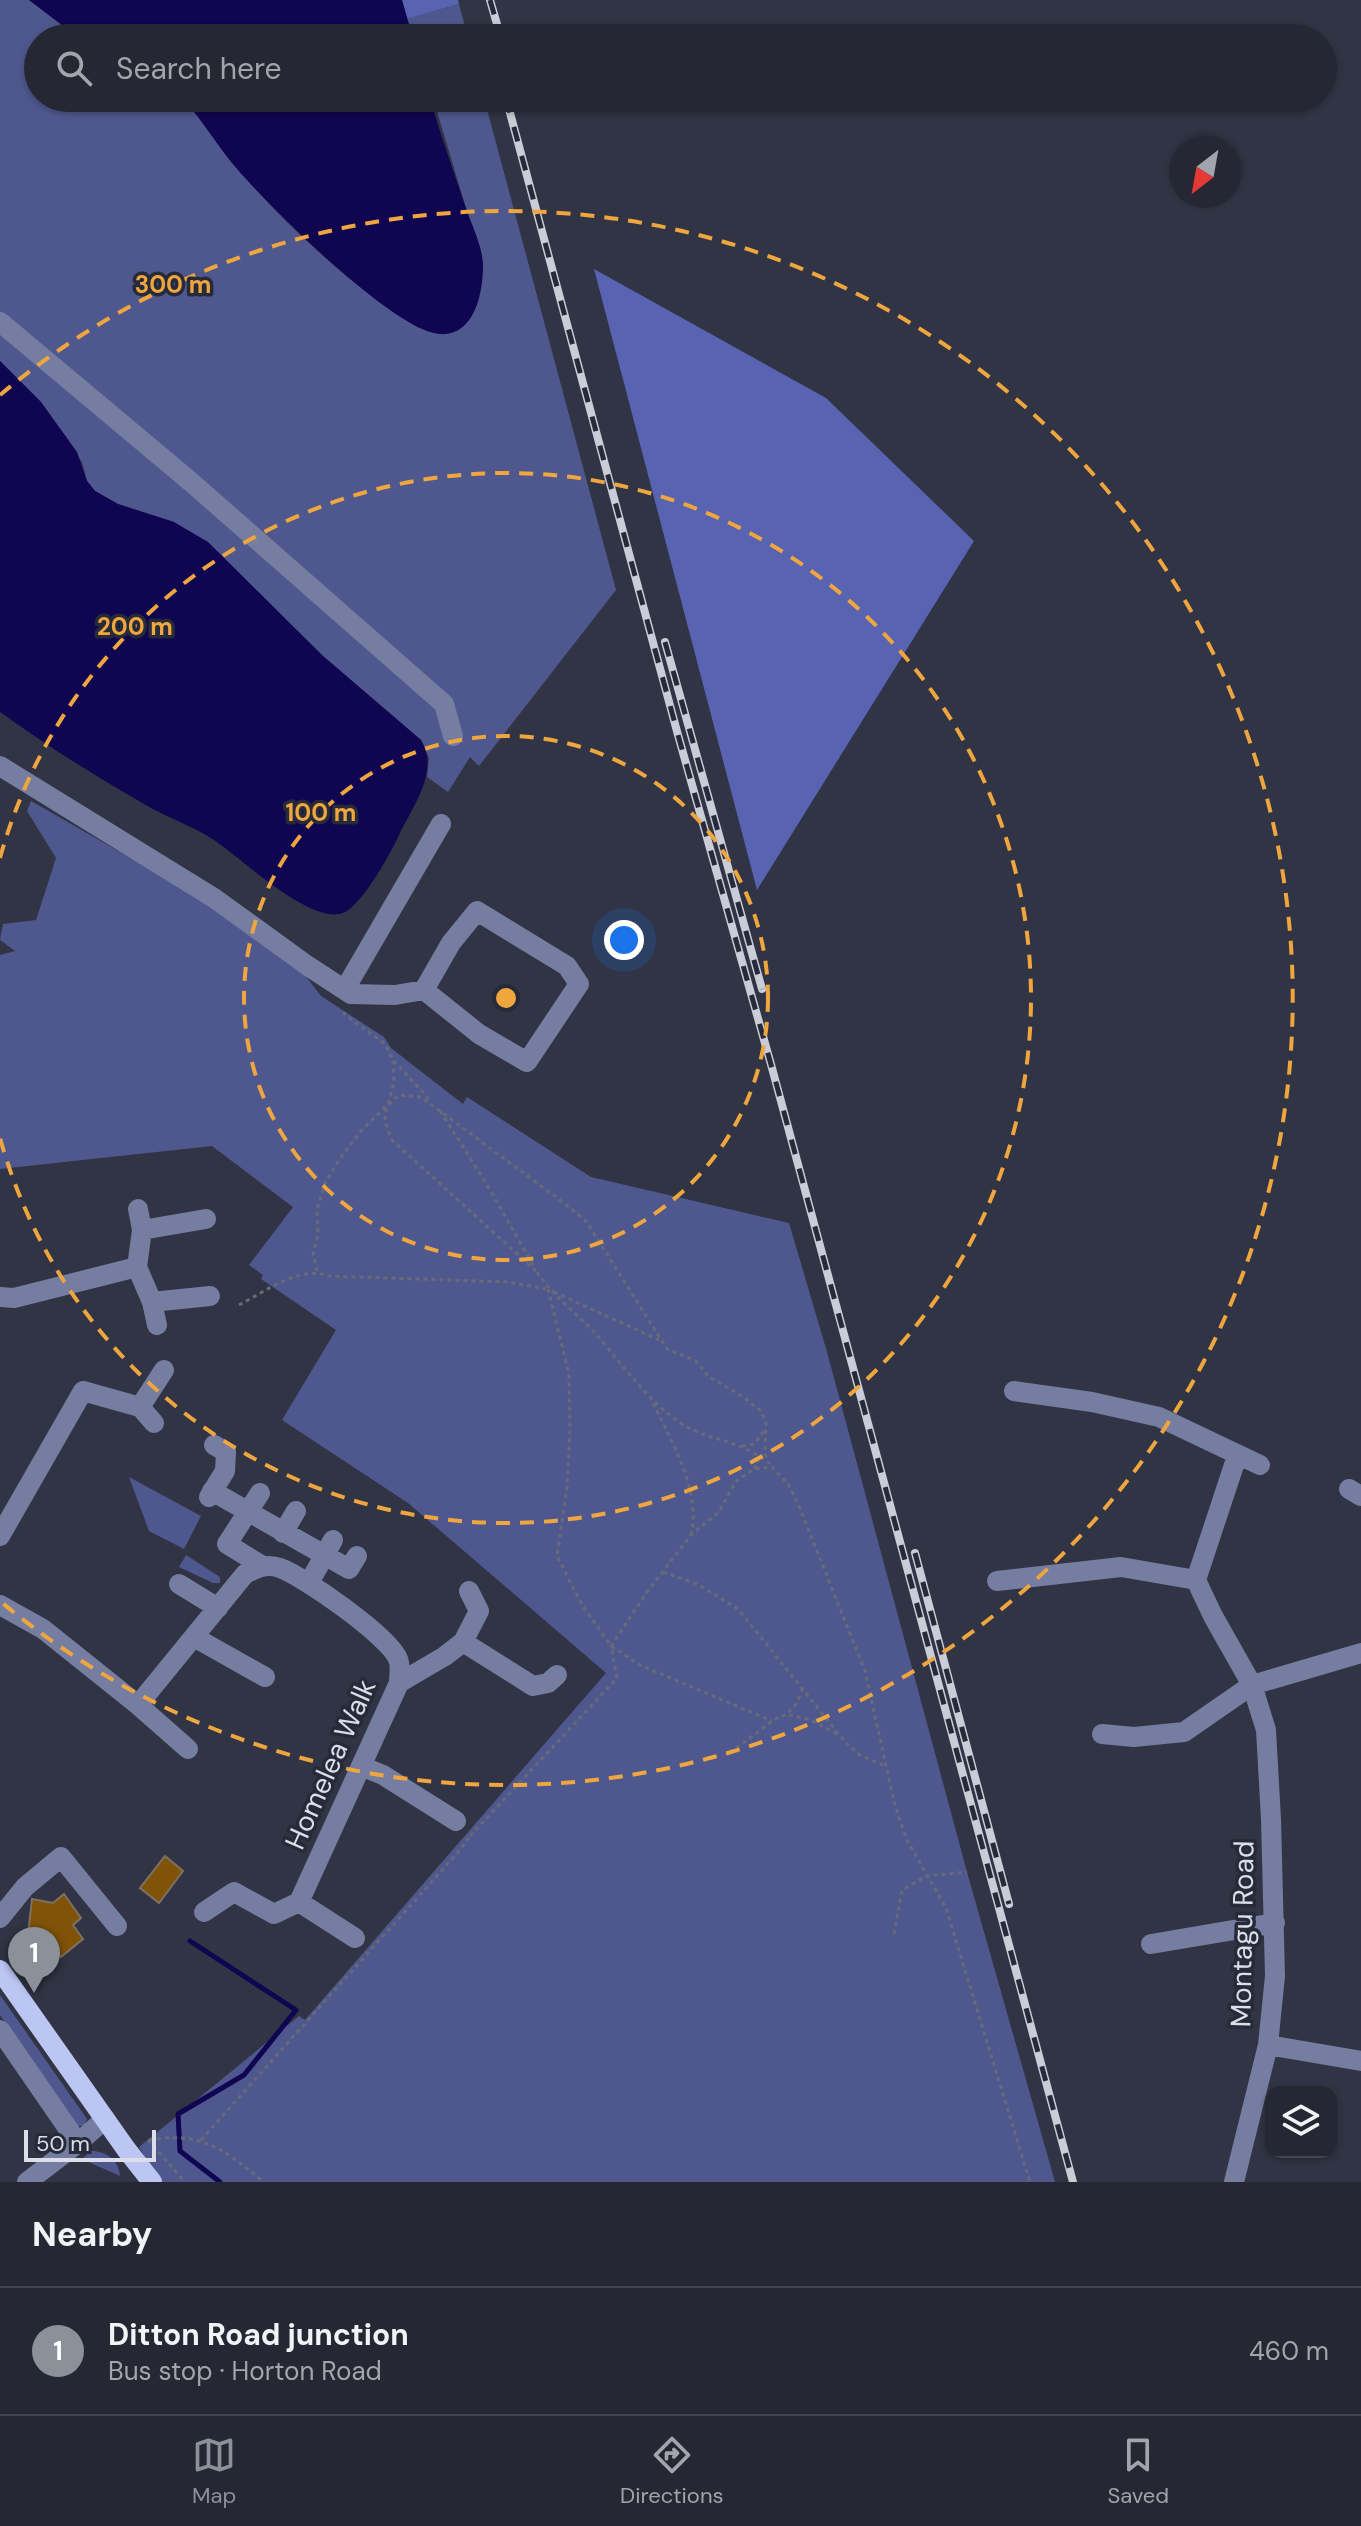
<!DOCTYPE html>
<meta charset="utf-8">
<style>
body{margin:0;font-family:"DM Sans",sans-serif;background:#31333f;color:#f1f3f6}
.controls{position:absolute;right:24px;bottom:24px;display:grid;overflow:hidden;border-radius:16px;box-shadow:0 2px 6px #0004}
.controls button{width:72px;height:72px;display:grid;place-items:center;padding:0;border:0;border-bottom:2px solid #42444e;background:#252733;color:#f1f3f6;font:40px sans-serif}
.compass{position:absolute;left:1169px;top:136px;width:72px;height:72px;border-radius:50%;background:#252733;box-shadow:0 2px 6px #0004;rotate:211deg}
.scale{position:absolute;left:24px;bottom:20px;width:132px;box-sizing:border-box;padding-left:8px;border:4px solid #dcdfe9;border-top:0;font-size:22px;line-height:28px;white-space:nowrap;color:#dcdfe9;-webkit-text-stroke:6px #272a39;paint-order:stroke}
.you{position:absolute;left:624px;top:940px;width:28px;height:28px;margin:-20px;border:6px solid #fff;border-radius:50%;background:#1a73e8;box-shadow:0 0 0 12px #1a73e833}
.badge{display:grid;place-items:center;width:52px;height:52px;border-radius:50%;background:#8c9099;color:#fff;font-size:26px;font-weight:700}
.pin{position:absolute;translate:-50% -66px;filter:drop-shadow(0 2px 4px #0008)}
.pin::after{content:'';position:absolute;top:42px;width:28px;height:24px;background:inherit;clip-path:polygon(0 0,100% 0,50% 100%)}
.list{margin:0;padding:0;list-style:none}
h2{display:flex;justify-content:space-between;align-items:center;height:104px;margin:0;padding:0 32px;font-size:34px}
h2 small{font-size:26px;font-weight:400;color:#a3a5ac}
.list li{display:grid;grid-template-columns:52px 1fr auto;gap:24px;align-items:center;box-sizing:border-box;height:128px;padding:0 32px;border-top:2px solid #42444e}
.list b{display:block;font-size:30px;white-space:nowrap}
.list p{margin:0;font-size:26px;white-space:nowrap;color:#a3a5ac}
.list em{font-size:26px;font-style:normal;color:#a3a5ac}
.icon{flex:none;width:44px;height:44px;fill:none;stroke:currentColor;stroke-width:2;stroke-linecap:round;stroke-linejoin:round}
.map{position:relative;flex:none;width:1361px;height:2182px;overflow:hidden}
.search{position:absolute;background:#252733;box-shadow:0 2px 6px #0004;left:24px;right:24px;top:24px;height:88px;display:flex;align-items:center;gap:20px;box-sizing:border-box;padding:0 28px;border-radius:44px;color:#a3a5ac;font-size:30px}
.sheet{height:232px;background:#252733}
nav{display:flex;justify-content:space-around;align-items:center;box-sizing:border-box;height:112px;border-top:2px solid #42444e;background:#252733;font-size:22px;color:#a3a5ac}
nav a{display:grid;justify-items:center;gap:4px}
nav .on{color:#8c9099}
.map>svg:first-child{display:block}
</style>
<div class="map">
<svg width="1361" height="2182" viewBox="0 0 1361 2182">
<rect width="100%" height="100%" fill="#313444"/>
<path fill="#4f588e" d="M0 0H29L79 38H38V98H182C203 120 218 148 239 171 291 230 352 287 419 328L483 265 433 98H484L616 590 479 766 470 757 448 792 427 777 429 758 421 740 323 656 267 602 174 522 118 504 95 491 87 481 82 462 41 402 0 361Z
M459 4 468 38H414L407 19Z
M31 801 202 899 300 969 321 996 384 1037 391 1048 463 1104 467 1097 591 1177 789 1223 827 1352 967 1872 1055 2182H160L139 2147 299 2016 305 2020 606 1673 408 1503 282 1420 336 1330 261 1279 263 1275 249 1265 293 1207 212 1146 0 1169V955L15 951 0 940 3 924 36 920 56 858 27 811Z
M129 1477 201 1516 184 1549 149 1531Z
M186 1555 220 1577V1583H213L179 1567Z
M0 1995 87 2119 84 2126H78L0 2015Z
M91 2151C106 2151 119 2160 120 2176L82 2159Z"/>
<path fill="#5863b2" d="M402 0H458L459 4 407 19Z
M594 269 826 398 974 541 757 890Z"/>
<path fill="#100551" d="M29 0H402L413 38H79Z
M182 98H430C441 137 455 175 468 214 474 230 483 249 483 266 483 294 474 337 439 334 392 329 271 208 238 170 218 147 203 120 182 98Z
M0 361 41 402 77 452 87 481 95 491 118 504 174 522 208 542 323 656 421 740C440 771 413 806 399 835 391 853 361 907 343 913 311 925 241 858 214 840 193 826 166 817 144 804 95 776 46 745 0 712Z"/>
<g fill="none" stroke-linecap="round" stroke-linejoin="round">
<path stroke="#100551" stroke-width="5" d="M190 1941 296 2010 244 2075 178 2114 180 2151 220 2182"/>
</g>
<path fill="#805309" stroke="#7e7162" stroke-width="2" d="M165 1856 183 1871 159 1903 140 1888Z
M64 1894 81 1918 73 1925 83 1939 61 1957 57 1951 37 1947 28 1935 32 1899 53 1903Z"/>
<g fill="none" stroke-linecap="round" stroke-linejoin="round">
<path stroke="#676a79" stroke-width="3" stroke-dasharray="4 4" stroke-linecap="butt" d="M345 1012 344 1014 385 1044 393 1060 432 1102
M440 1111 483 1178 533 1265
M317 1271 313 1253 318 1235 317 1210 325 1183 339 1160 362 1130 388 1104 394 1082 393 1060
M536 1271 392 1140C383 1119 380 1110 399 1095L421 1097 556 1197 586 1221 667 1349 696 1361 709 1377 742 1396 761 1411 766 1424 765 1454 769 1464
M537 1272C552 1295 573 1310 592 1330 620 1361 647 1401 682 1424 709 1441 742 1440 766 1462
M548 1289 569 1374 570 1430 567 1487 557 1556 582 1605 611 1646 640 1665 772 1721
M554 1292 659 1340
M239 1305C264 1292 300 1265 328 1276L508 1282 546 1289
M650 1396C668 1437 702 1487 691 1535
M742 1446 754 1444 764 1431
M754 1469 758 1463V1455
M663 1572 697 1584 738 1609 846 1743 860 1755 887 1767
M789 1715 811 1720 837 1734
M730 1753 772 1721 787 1714 797 1703 802 1690
M470 1836 617 1678 611 1646 647 1592 691 1535 719 1512 736 1481 754 1469 772 1467 788 1484 799 1506 865 1671 895 1806 907 1840 946 1908 1030 2182
M894 1934 902 1890 927 1876 967 1872
M148 2140 185 2182
M149 2140C204 2131 224 2150 264 2182
M201 2140 460 1850 470 1836"/>
<path stroke="#757da1" stroke-width="20" d="M0 322 191 482 444 704 453 736
M0 766 214 898 308 966 351 994 395 995 424 990 479 1034 527 1062 579 984 567 966 477 911 451 943 424 990
M345 989 441 824
M138 1209 142 1230
M206 1219 142 1230 137 1267 152 1302 210 1296
M0 1297 14 1298 137 1267
M152 1302 157 1325
M1014 1391 1092 1402 1159 1417 1260 1465
M140 1407 164 1370
M140 1407 154 1423
M1349 1489 1361 1496
M212 1491 349 1569 357 1556
M260 1493 227 1544 261 1565
M209 1497 225 1471 226 1452 214 1445
M283 1533 296 1511
M0 1536 83 1391 140 1407
M314 1574 333 1540
M997 1581 1121 1567 1196 1580
M179 1584 218 1608
M469 1591 479 1611 463 1642 533 1686 548 1683 557 1675
M0 1605 43 1629 138 1705 188 1749
M194 1637 265 1677
M399 1683 445 1656 463 1642
M138 1705 245 1574C257 1568 266 1563 280 1568 303 1576 390 1637 398 1659 401 1665 399 1676 399 1683L299 1902 274 1914 234 1892 204 1912
M1102 1734 1134 1737 1184 1732 1252 1685 1361 1653
M361 1766 383 1775 456 1821
M299 1902 355 1938
M0 1918 25 1887 61 1857 117 1926
M1151 1944 1275 1923
M0 2030 78 2143
M1268 2045 1361 2061
M27 2182 78 2143 105 2119
M1234 2182 1268 2045 1275 1976 1271 1819 1266 1730 1252 1685 1213 1616 1196 1580 1237 1456"/>
<path stroke="#bcc6f3" stroke-width="20" d="M0 1970 126 2149 152 2182"/>
<g stroke="#cacdd8" stroke-width="8">
<path id="rail" d="M490 0 501 38
M506 98 678 735 772 1068 1073 2182
M665 642 762 989
M915 1553 1009 1904"/>
</g>
<use href="#rail" stroke="#272a39" stroke-width="5" stroke-dasharray="15" stroke-linecap="butt"/>
</g>
<g fill="none" stroke="#f0a63f" stroke-width="4" stroke-dasharray="14 10">
<circle cx="506" cy="998" r="262"/>
<path d="M0 858A525 525 0 1 1 0 1138"/>
<path d="M0 395A787 787 0 1 1 0 1601"/>
</g>
<g text-anchor="middle" stroke-width="7" stroke-linejoin="round" paint-order="stroke">
<g font-size="28" fill="#dcdfe9" stroke="#272a39">
<text transform="translate(330 1764) rotate(-66)" y="10">Homelea Walk</text>
<text transform="translate(1242 1934) rotate(-89)" y="10">Montagu Road</text>
</g>
</g>
<circle cx="506" cy="998" r="12" fill="#f0a63f" stroke="#272a39" stroke-width="4"/>
<g font-size="24" text-anchor="middle" font-weight="bold" fill="#f0a63f" stroke="#272a39" stroke-width="7" stroke-linejoin="round" paint-order="stroke">
<text x="173" y="293">300 m</text>
<text x="135" y="635">200 m</text>
<text x="321" y="821">100 m</text>
</g>
</svg>
<div class="controls">
<button><svg class="icon" aria-label="layers" viewBox="0 0 24 24"><path d="M12 4l9 5-9 5-9-5zM3 14l9 5 9-5"/></svg></button>
</div>
<svg class="compass" viewBox="-18 -18 36 36"><path d="M0-13l5 13h-10z" fill="#e53935"/><path d="M0 13l5-13h-10z" fill="#a3a5ac"/></svg>
<div class="scale">50 m</div>
<div class="you"></div>
<div class="pin badge" style="left:34px;top:1993px">1</div>
<div class="search"><svg class="icon" aria-label="search" viewBox="0 0 24 24"><circle cx="10" cy="10" r="6"/><path d="M15 15l6 6"/></svg>Search here</div>
</div>
<section class="sheet">
<h2>Nearby<small></small></h2>
<ul class="list">
<li><span class="badge">1</span><div><b>Ditton Road junction</b><p>Bus stop · Horton Road</p></div><em>460 m</em></li>
</ul>
</section>
<nav>
<a class="on"><svg class="icon" aria-label="map" viewBox="0 0 24 24"><path d="M3 6l6-2 6 2 6-2v14l-6 2-6-2-6 2zM9 4v14M15 6v14"/></svg>Map</a>
<a><svg class="icon" aria-label="directions" viewBox="0 0 24 24"><path d="M12 3l9 9-9 9-9-9zM9 14v-3h6M13 9l2 2-2 2"/></svg>Directions</a>
<a><svg class="icon" aria-label="saved" viewBox="0 0 24 24"><path d="M7 4h10v16l-5-4-5 4z"/></svg>Saved</a>
</nav>
